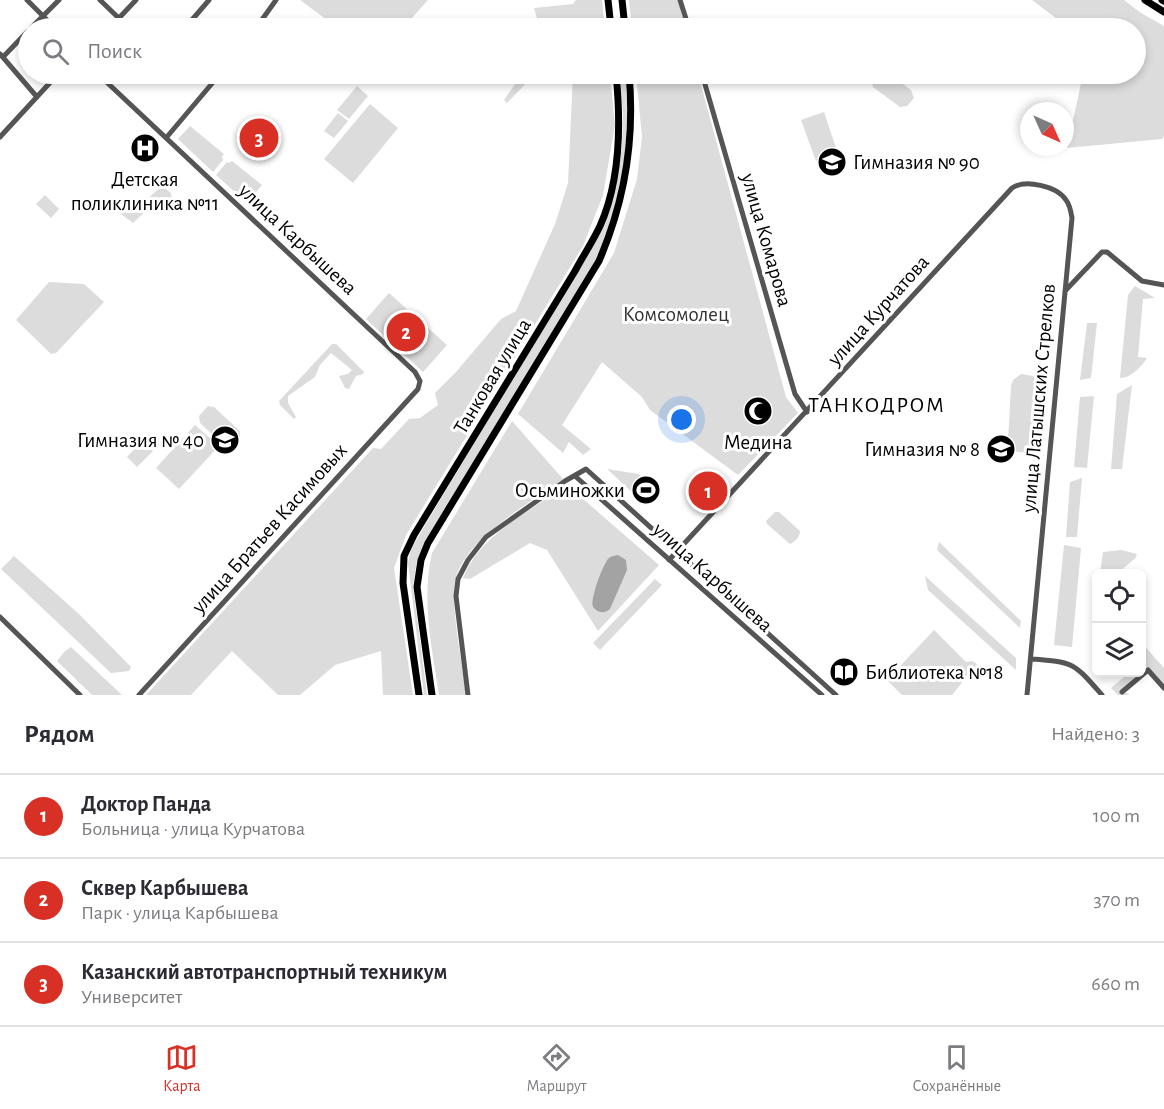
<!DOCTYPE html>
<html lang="ru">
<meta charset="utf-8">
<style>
body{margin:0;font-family:"Alegreya Sans",sans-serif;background:#f2f2f3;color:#2b2b33}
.controls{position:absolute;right:18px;bottom:18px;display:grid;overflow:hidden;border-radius:9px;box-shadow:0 3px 9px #0003}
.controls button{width:54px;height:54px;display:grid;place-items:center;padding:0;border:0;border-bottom:2px solid #e1e1e2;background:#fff;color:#2b2b33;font:30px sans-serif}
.compass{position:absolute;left:1020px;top:102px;width:54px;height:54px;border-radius:50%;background:#fff;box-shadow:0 3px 9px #0003;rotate:135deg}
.you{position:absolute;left:682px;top:420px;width:21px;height:21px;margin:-15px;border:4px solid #fff;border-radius:50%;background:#1a73e8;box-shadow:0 0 0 9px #1a73e833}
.badge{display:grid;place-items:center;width:39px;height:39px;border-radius:50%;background:#d93025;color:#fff;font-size:20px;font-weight:700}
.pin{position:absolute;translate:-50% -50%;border:3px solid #fff;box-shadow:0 2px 6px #0006}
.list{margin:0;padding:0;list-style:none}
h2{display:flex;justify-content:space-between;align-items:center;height:78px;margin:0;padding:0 24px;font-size:26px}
h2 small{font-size:20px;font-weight:400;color:#7c7c81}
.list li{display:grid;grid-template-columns:39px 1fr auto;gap:18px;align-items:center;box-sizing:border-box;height:84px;padding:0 24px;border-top:2px solid #e1e1e2}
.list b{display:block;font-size:22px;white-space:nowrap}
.list p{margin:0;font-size:20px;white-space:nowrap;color:#7c7c81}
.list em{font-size:20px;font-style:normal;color:#7c7c81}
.icon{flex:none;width:33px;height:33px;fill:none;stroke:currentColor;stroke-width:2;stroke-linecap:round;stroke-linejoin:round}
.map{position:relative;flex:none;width:1164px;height:695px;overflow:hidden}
.search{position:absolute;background:#fff;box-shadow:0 3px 9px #0003;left:18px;right:18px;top:18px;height:66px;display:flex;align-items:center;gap:15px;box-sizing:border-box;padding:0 21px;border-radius:33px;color:#7c7c81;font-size:22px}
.sheet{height:330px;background:#fff}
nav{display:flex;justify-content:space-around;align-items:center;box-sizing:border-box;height:84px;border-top:2px solid #e1e1e2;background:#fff;font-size:16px;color:#7c7c81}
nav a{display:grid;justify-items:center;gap:3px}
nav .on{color:#d93025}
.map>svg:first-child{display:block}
</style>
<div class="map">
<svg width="1164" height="695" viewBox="0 0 1164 695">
<rect width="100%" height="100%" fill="#fff"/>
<path fill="#dcdcdc" d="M300 0H428L403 28H338Z
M576 0H602L605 28H540L534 8 573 4Z
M629 0H678L686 28H632Z
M1032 0H1124L1141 13 1164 26V136L1162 139 1067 148 1083 74H1136V28H1069Z
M522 74H535L507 103 504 100Z
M573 74H610L615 125 603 195 583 246 406 535 394 568 413 695H383L381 651 335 665 300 695H278L232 651 191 695H146L373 448 381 449 409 419 420 418 438 405 435 393 456 372 501 319 516 311 555 224 568 183Z
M620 74H625C632 144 620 218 585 281 567 314 545 345 526 378 492 432 459 487 426 541L417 560 413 586 427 695H424L408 563 411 550 418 537 589 252 618 174 622 147 623 116Z
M636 74H698L786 397 798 413 738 475 650 410 642 397 602 362 562 425 591 449 583 455 569 442 563 453 518 414 614 253 637 179 642 137Z
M876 74H889L911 90 914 98 907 106 900 107 873 87 871 80Z
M357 86 368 96 349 119 337 110Z
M370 104 398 128 353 183 324 159Z
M824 112 838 154 816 161 801 120Z
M338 113 348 121 334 138 324 131Z
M190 126 224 154 222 157 223 160 213 172 178 139Z
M232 161 262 185 247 203 216 175 227 162 229 163Z
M162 186 171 193 172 200 149 208 133 223 121 214C127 202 132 200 145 201Z
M45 195 59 209 51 218 36 204Z
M49 282 84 284 104 302 56 353 51 354 16 320Z
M1135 286 1155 298 1143 299 1138 357 1147 358C1141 367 1131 378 1120 378L1128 295Z
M389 293 447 345 423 372 366 319Z
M1087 323H1097L1091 378 1080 380Z
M332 344H336L364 372 363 374 356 376 349 389 345 388 339 376 348 374 352 370 331 353 320 365 315 377 288 396V403L296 417 294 419 280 405 279 401Z
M1021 374 1033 376 1039 386 1034 444C1030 452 1023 454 1014 451L1008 441 1011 386 1013 380Z
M1132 385 1122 469H1111L1117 394Z
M1094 396 1087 468 1074 467 1080 397Z
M208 406 214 407 240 431V436L232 445H224L200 423 199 416Z
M512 421 563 479C530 503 468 537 456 577 449 600 463 668 466 695H439C432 648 421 600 432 553Z
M195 425 219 446 179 489 156 468Z
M142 441 153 451 137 467 127 457Z
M607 469 639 474 646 482 634 494Z
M1082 478 1077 537H1066L1070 482Z
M567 485 659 565 598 631 547 550 530 543 470 579 463 578C480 534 532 510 567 485Z
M775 512H779L800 531C800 537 795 542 790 544L767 524 766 521Z
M939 542 1021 621 1020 628 937 550Z
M1064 545 1081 548 1072 647 1054 645Z
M1121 550 1137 554 1135 559 1133 560 1118 573H1100L1103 552Z
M14 556 80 615 131 667 129 671 111 673 1 569Z
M925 576 1016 658V670L928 590Z
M655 579 662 585 600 650 593 643Z
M934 630 966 662 972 661 977 664 976 668 972 670 952 695H902L887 680Z
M1142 643 1164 668V684L1163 685 1148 669 1122 694 1127 693 1129 695H1118L1111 688 1129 673 1142 672Z
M71 647 122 695H92L57 661 64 652Z"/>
<path fill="#a3a3a3" d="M618 555 626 560 627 570 610 609C604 614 598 613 593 607 590 599 602 567 608 559 611 556 613 556 618 555Z"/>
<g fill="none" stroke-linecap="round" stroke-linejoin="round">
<path stroke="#555" stroke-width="5" d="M27 0 55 28
M100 0 129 28
M680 0 689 28
M119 18 136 0
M31 28 59 0
M185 28 209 0
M256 28 276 0
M0 54 37 97
M3 57 28 31
M98 74 415 372 420 381 418 389 139 695
M702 74 795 394 807 412
M0 137 58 74
M166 138 220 74
M1065 291 1102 252H1107L1142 281 1164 285
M575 476 822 695
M669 560 1012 188C1025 179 1057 186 1066 200 1070 205 1071 212 1072 218L1027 695
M0 617 80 695
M1031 659C1074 662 1073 662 1102 695
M1122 692 1148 670 1164 688
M468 695 456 596 458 579 468 560 486 537 565 481 586 469 836 695"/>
<path stroke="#000" stroke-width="7" d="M608 0 611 28
M622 0 625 28
M1145 0 1164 12
M1162 0 1164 1
M419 695 403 583 404 556 414 535 575 271C583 256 593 241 600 226 621 179 621 123 616 74
M432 695 417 587 421 560 428 543 599 261C625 201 635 139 629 74"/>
</g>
<defs>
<g id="hospital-disc" transform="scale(1.5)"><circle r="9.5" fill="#000" stroke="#fff"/><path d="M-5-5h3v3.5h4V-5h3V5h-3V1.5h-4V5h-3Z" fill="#fff"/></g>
<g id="school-disc" transform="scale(1.5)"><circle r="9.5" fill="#000" stroke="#fff"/><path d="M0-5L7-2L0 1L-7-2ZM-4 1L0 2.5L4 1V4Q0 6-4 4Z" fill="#fff"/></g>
<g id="mosque-disc" transform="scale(1.5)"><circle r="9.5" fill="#000" stroke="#fff"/><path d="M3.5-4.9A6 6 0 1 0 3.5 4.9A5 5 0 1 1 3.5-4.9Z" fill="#fff"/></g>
<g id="stadium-disc" transform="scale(1.5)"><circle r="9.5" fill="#000" stroke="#fff"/><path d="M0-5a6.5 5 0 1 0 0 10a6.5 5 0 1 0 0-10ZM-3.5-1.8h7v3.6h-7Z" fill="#fff"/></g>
<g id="library-disc" transform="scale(1.5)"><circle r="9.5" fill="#000" stroke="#fff"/><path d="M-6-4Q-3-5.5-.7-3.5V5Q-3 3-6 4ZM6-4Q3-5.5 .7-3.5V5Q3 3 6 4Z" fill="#fff"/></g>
</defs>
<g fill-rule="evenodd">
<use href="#hospital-disc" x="145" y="148"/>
<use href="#school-disc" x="832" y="162"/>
<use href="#mosque-disc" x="758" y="411"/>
<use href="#school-disc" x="225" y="440"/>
<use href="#school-disc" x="1001" y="449"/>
<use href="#stadium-disc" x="646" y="490"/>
<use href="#library-disc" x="844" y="672"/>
</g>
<g text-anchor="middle" stroke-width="6" stroke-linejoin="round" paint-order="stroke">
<g font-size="21" fill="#000" stroke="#fff" text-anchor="end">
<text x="853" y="169" text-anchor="start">Гимназия № 90</text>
<text x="145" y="186" text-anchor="middle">Детская<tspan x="145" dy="24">поликлиника №11</tspan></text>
<text x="204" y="447">Гимназия № 40</text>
<text x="758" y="449" text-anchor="middle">Медина</text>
<text x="980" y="456">Гимназия № 8</text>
<text x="625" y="497">Осьминожки</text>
<text x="865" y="679" text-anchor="start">Библиотека №18</text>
</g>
<g font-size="21" fill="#000" stroke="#fff">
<text transform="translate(298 239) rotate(43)" y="7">улица Карбышева</text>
<text transform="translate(767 240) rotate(74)" y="7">улица Комарова</text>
<text transform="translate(878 310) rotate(-48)" y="7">улица Курчатова</text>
<text transform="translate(492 376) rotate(-59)" y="7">Танковая улица</text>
<text transform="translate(1038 398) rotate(-85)" y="7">улица Латышских Стрелков</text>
<text transform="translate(269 528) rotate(-48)" y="7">улица Братьев Касимовых</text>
<text transform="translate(713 577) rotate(42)" y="7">улица Карбышева</text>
</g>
<g font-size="21" fill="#333" stroke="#fff">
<text x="676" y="321">Комсомолец</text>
</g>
<g font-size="22" letter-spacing="1.5" fill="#000" stroke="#fff">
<text x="877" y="412">ТАНКОДРОМ</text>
</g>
</g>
</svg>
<div class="controls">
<button><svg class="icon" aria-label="locate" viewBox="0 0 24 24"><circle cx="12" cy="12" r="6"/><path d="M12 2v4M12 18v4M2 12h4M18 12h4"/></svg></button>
<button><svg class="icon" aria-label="layers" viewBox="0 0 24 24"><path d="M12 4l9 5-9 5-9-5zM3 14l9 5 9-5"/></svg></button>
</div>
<svg class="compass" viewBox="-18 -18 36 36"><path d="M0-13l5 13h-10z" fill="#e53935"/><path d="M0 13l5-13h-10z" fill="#7c7c81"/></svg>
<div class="you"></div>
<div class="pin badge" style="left:708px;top:491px">1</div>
<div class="pin badge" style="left:406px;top:332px">2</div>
<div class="pin badge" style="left:259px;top:138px">3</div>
<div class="search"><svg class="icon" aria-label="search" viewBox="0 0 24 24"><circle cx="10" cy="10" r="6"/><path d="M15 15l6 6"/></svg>Поиск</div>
</div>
<section class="sheet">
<h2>Рядом<small>Найдено: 3</small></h2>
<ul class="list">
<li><span class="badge">1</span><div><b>Доктор Панда</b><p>Больница · улица Курчатова</p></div><em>100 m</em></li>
<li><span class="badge">2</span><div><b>Сквер Карбышева</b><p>Парк · улица Карбышева</p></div><em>370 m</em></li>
<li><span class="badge">3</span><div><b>Казанский автотранспортный техникум</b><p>Университет</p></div><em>660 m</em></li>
</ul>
</section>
<nav>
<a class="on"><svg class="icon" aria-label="map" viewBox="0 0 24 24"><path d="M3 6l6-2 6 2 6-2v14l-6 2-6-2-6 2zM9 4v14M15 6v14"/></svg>Карта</a>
<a><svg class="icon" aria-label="directions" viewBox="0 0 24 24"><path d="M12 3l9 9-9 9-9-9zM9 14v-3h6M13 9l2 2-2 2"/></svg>Маршрут</a>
<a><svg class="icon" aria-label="saved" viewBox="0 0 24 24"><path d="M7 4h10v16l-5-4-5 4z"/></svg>Сохранённые</a>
</nav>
